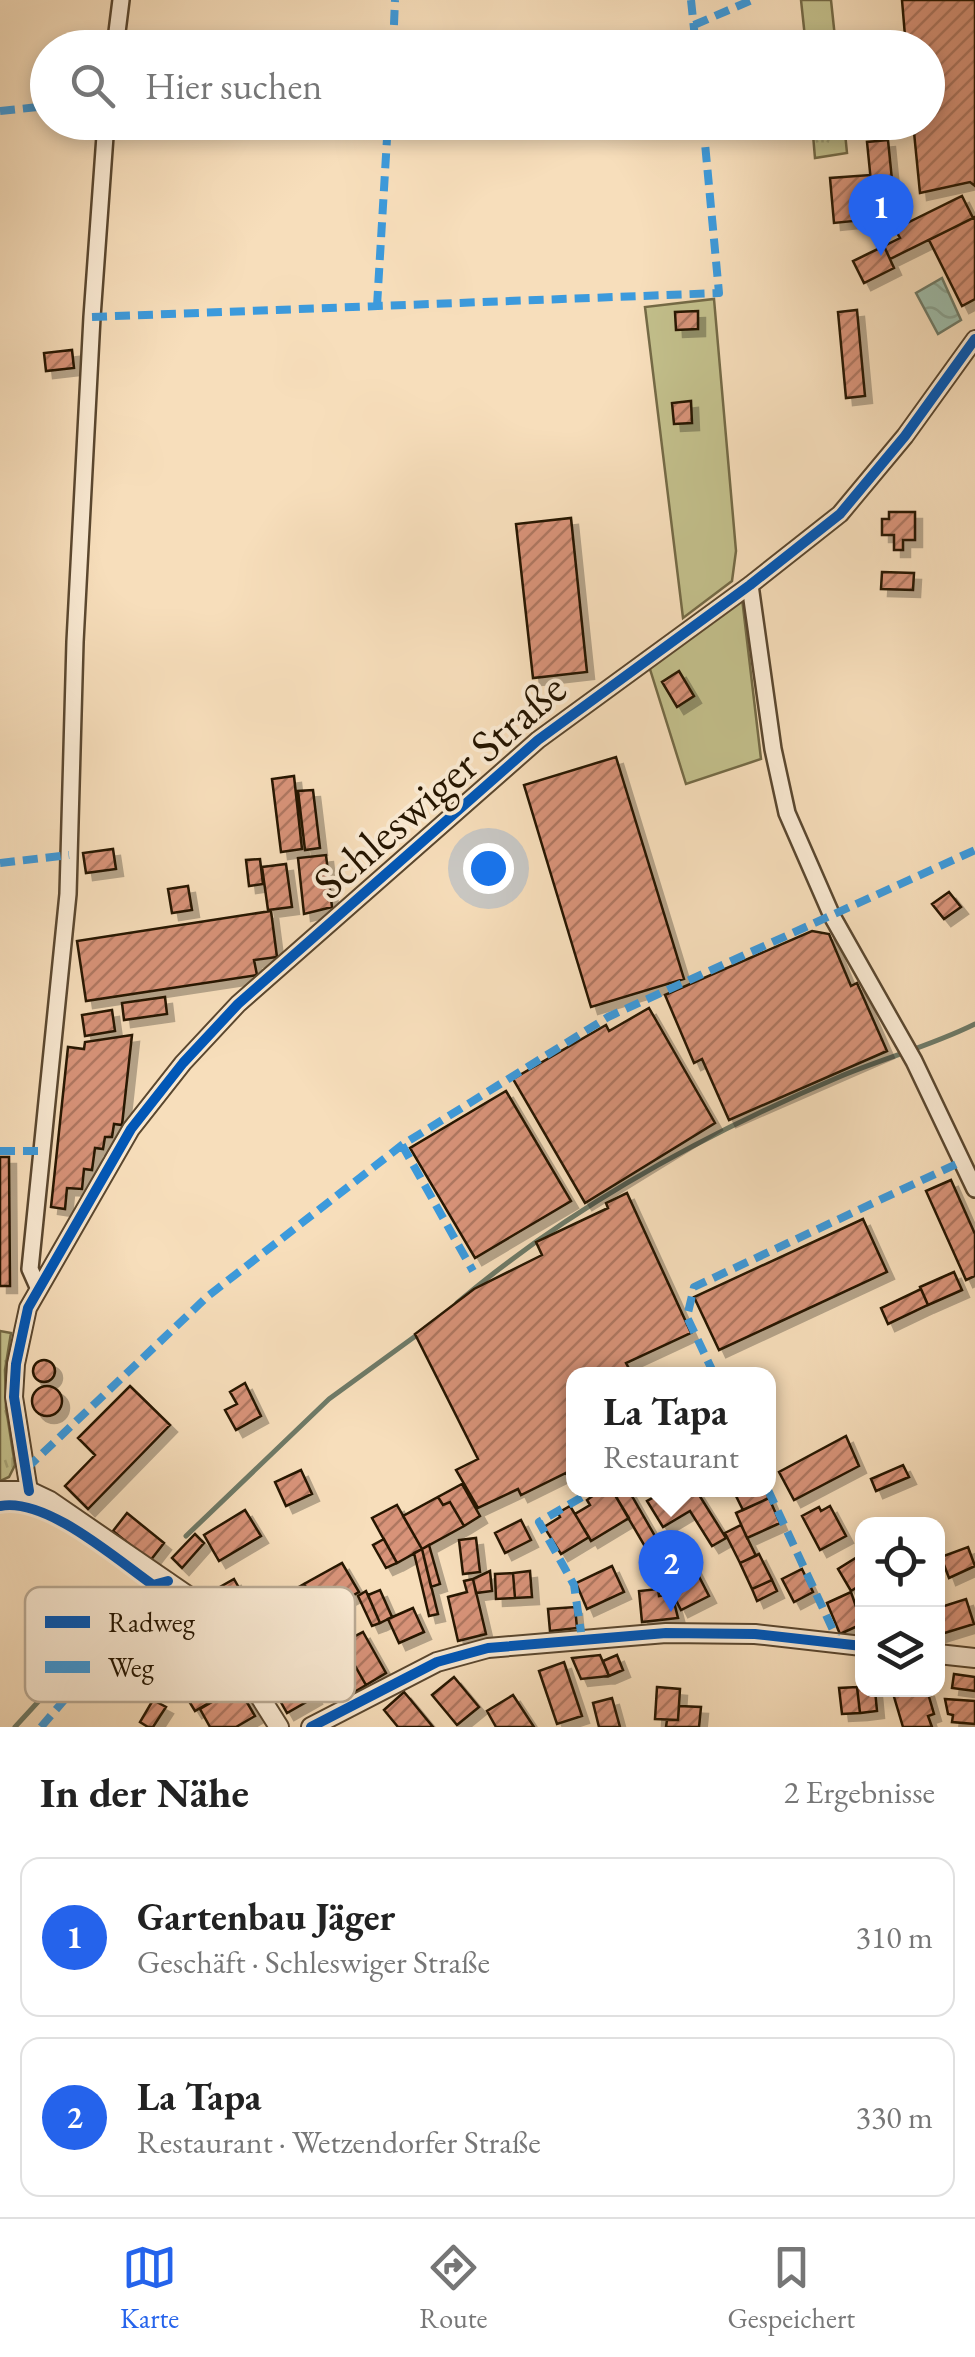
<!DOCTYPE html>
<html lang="de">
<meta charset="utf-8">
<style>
body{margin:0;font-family:"EB Garamond",serif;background:#f6f6f6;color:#222}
.controls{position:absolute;right:30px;bottom:30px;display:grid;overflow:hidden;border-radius:20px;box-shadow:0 5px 15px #0003}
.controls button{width:90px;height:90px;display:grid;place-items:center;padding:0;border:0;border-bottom:2px solid #e0e0e0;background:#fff;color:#222;font:50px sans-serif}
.you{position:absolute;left:488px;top:868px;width:35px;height:35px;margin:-25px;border:8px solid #fff;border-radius:50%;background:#1a73e8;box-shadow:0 0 0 15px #1a73e833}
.badge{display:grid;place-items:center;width:65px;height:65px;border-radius:50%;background:#2563eb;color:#fff;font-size:32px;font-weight:700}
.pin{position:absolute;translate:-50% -82px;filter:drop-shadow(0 2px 5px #0008)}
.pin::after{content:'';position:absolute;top:52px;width:35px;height:30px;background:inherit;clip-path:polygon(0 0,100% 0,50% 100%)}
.popup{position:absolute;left:566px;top:1367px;width:210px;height:130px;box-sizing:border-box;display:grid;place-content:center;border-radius:20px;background:#fff;filter:drop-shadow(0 2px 8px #0005);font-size:32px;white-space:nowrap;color:#767676}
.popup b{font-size:38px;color:#222}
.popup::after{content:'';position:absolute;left:50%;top:100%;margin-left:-20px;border:20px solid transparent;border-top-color:#fff}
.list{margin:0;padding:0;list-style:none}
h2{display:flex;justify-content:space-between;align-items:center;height:130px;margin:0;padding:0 40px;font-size:42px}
h2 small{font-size:32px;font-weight:400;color:#767676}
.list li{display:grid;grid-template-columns:65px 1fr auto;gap:30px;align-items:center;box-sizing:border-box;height:160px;margin:0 20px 20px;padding:0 20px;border:2px solid #e0e0e0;border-radius:20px}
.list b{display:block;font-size:38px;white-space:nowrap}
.list p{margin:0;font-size:32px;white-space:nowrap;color:#767676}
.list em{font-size:32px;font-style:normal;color:#767676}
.icon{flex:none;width:55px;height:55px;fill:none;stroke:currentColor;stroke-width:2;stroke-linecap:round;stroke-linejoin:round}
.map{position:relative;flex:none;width:975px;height:1727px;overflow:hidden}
.search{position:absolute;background:#fff;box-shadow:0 5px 15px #0003;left:30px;right:30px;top:30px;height:110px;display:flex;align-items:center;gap:25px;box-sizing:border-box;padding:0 35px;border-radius:55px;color:#767676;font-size:38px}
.sheet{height:490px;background:#fff}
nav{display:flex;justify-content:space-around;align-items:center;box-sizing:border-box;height:140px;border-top:2px solid #e0e0e0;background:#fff;font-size:28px;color:#767676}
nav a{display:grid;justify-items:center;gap:5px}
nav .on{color:#2563eb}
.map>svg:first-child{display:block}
</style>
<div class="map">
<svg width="975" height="1727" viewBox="0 0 975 1727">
<defs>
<pattern id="grass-tufts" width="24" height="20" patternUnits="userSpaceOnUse" patternTransform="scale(2.5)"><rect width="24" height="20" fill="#c3c08c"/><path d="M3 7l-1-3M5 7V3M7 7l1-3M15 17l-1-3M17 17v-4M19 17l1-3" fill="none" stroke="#a7a477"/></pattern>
<pattern id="water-waves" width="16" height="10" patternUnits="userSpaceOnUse" patternTransform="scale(2.5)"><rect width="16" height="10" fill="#9ebdab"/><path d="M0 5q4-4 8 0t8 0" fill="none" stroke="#88a291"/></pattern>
<pattern id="building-hatch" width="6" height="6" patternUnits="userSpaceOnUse" patternTransform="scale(2.5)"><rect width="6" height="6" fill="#d89379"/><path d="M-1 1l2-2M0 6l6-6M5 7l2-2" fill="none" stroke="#af7761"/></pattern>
<filter id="shadow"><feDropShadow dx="7" dy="7" stdDeviation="0" flood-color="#0004"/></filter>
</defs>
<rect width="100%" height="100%" fill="#f7debb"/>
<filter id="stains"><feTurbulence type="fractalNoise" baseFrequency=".002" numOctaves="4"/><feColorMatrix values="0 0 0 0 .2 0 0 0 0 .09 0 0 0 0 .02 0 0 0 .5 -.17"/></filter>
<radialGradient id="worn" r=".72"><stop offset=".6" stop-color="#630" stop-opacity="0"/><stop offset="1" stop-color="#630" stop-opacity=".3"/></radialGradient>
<path fill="url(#grass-tufts)" stroke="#746a46" stroke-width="2.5" d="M801 0H831L836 47H806Z
M812 123H844L847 153 815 158Z
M0 1331 11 1333 5 1370 6 1408 15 1465 9 1477 0 1481Z"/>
<path fill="#c3c08c" stroke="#746a46" stroke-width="2.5" d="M714 299 736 551 732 581 683 618 645 307Z
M742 598 761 759 686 784 649 666Z"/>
<path fill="url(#water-waves)" stroke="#6e7a67" stroke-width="2.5" d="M942 278 961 320 938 334 916 293Z"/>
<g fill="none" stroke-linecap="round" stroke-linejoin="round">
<path stroke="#6e7a67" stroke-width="5" d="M457 1303C570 1207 702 1135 839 1077 884 1058 931 1046 975 1024
M186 1536 329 1399 421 1332
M15 1727 146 1584"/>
</g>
<path fill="url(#building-hatch)" stroke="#251500" stroke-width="2.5" filter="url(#shadow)" d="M902 0H975V186L970 182 920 193 913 122H928V48H906Z
M888 140 894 200 873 202 867 142Z
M870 175 874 219 834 223 830 178Z
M962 196 973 218 890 259 884 246 900 238 895 229Z
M975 217V299L962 306 929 240Z
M884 246 894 268 864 283 853 261Z
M857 310 865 396 846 398 838 312Z
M698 311V329L676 330 675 312Z
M72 350 74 368 46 371 44 353Z
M691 401 692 423 674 424 672 403Z
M889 512H915V540H903V550H894V535H882V519H889Z
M571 518 587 672 533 678 516 524Z
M882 572 914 573 913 590 881 589Z
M679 671 694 696 677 707 662 682Z
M616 757 684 979 591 1007 524 785Z
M294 776 302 849 281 852 272 779Z
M313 790 320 848 305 850 298 791Z
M113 849 116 869 86 873 83 853Z
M326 855 332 907 304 914 298 858Z
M260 859 263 884 249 886 246 860Z
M286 864 292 907 268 910 262 867Z
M188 886 192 910 172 913 168 889Z
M949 892 961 907 944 919 932 904Z
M271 911 277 957 254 960 257 975 86 1001 77 941Z
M812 931 829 934 851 986 857 983 887 1051 729 1120 702 1059 694 1063 665 995Z
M165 997 167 1014 124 1020 122 1003Z
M649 1008 715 1123 585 1203 513 1079 606 1025 609 1031Z
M112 1010 115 1031 85 1036 82 1015Z
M132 1035 122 1125 114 1124 112 1137H105L103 1149 95 1148 92 1170 84 1169 82 1189 67 1188 65 1209 51 1207 68 1047 84 1049 85 1042Z
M506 1091 571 1201 475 1258 410 1148Z
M0 1157H9L10 1286H0Z
M951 1180 975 1234V1276L966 1280 926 1191Z
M627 1193 691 1333 626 1363 632 1374H574V1475L569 1478 566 1473 521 1495 518 1489 478 1508 456 1470 478 1459 415 1334 474 1289 542 1255 536 1242 608 1208 606 1203Z
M863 1219 887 1272 719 1350 694 1297Z
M954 1272 962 1290 928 1305 920 1287Z
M921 1289 928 1305 888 1324 881 1308Z
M33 1371a11 11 0 1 1 22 0a11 11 0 1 1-22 0Z
M245 1383 261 1416 236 1430 225 1410 237 1404 230 1392Z
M32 1401a15 15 0 1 1 30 0a15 15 0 1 1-30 0Z
M130 1386 170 1425 88 1509 65 1486 95 1455 78 1438Z
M846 1436 859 1466 794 1500 779 1472Z
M903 1465 909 1477 876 1491 871 1479Z
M301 1470 312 1494 286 1506 275 1482Z
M462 1484 480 1516 464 1526 450 1502 443 1505 438 1497Z
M601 1490H612L629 1518 591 1541 575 1514 590 1505 587 1500Z
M612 1490H623L625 1493 629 1491 674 1569 661 1574Z
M667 1490H696L726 1538 712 1546 690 1511 663 1527 647 1501Z
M733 1490H765L769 1498 743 1510Z
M438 1497 443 1505 450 1502 464 1526 422 1549 403 1516Z
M769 1498 780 1523 747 1538 736 1513Z
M397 1505 422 1549 397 1563 372 1518Z
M570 1506 589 1537 561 1554 544 1527 560 1517 558 1513Z
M830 1506 846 1536 820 1550 802 1516 819 1507 821 1511Z
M245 1510 261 1536 219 1561 204 1535Z
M127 1513 164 1543 150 1561 113 1531Z
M521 1520 531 1540 505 1553 495 1533Z
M741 1525 756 1556 740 1563 725 1533Z
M195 1534 204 1543 182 1568 172 1558Z
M476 1538 480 1572 463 1574 459 1540Z
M384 1539 397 1563 386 1568 373 1545Z
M429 1545 440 1584 431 1587 422 1549Z
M968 1547 975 1566 949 1578 941 1557Z
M422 1549 438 1614 429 1616 414 1553Z
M759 1554 772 1580 752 1589 740 1563Z
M862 1554V1584L851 1591 838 1569Z
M691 1561 709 1596 681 1610 663 1575Z
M342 1563 359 1592 321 1613 304 1584Z
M612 1566 624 1592 587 1609 576 1583Z
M802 1569 813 1592 794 1602 782 1579Z
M490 1571 492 1591 476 1593 473 1579Z
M530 1571 532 1597 515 1598 513 1573Z
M513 1573 515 1598 496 1599 495 1574Z
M234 1579 265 1634 244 1646 213 1591Z
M473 1579 486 1634 458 1641 448 1597 467 1592 464 1581Z
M772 1580 777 1591 757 1601 752 1589Z
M304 1584 321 1613 279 1637 263 1608Z
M658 1589 659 1596 672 1594 678 1618 642 1622 639 1591Z
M380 1590 392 1617 380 1623 368 1595Z
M366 1591 380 1623 372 1626 358 1596Z
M851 1592 862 1624 840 1634 827 1603Z
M966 1599 974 1624 938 1635V1608Z
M332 1607 350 1639 342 1643 346 1650 340 1654 321 1613Z
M575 1607 577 1628 550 1631 548 1609Z
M413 1608 424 1632 399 1643 388 1619Z
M168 1611 207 1680 188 1690 150 1621Z
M321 1613 340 1654 326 1662 306 1622Z
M275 1629 297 1665 286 1671 265 1634Z
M363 1632 386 1673 366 1685 342 1643Z
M265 1634 286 1671 272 1679 252 1642Z
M346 1650 366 1685 346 1697 326 1662Z
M600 1655 609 1676 581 1679 572 1658Z
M617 1655 623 1670 609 1676 603 1661Z
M564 1662 582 1716 557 1724 539 1671Z
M297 1665 315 1697 287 1713 269 1681Z
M954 1674 975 1677V1691L952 1688Z
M454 1677 479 1707 457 1725 432 1695Z
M202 1682 212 1701 195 1711 184 1693Z
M862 1686V1690H875L877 1711 860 1713 857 1687Z
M238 1687 255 1716 236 1727H210L200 1709Z
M657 1687 680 1689 678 1720 655 1719Z
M857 1687 860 1713 842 1714 839 1688Z
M892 1690H927L934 1714 928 1716 932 1727H903Z
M404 1692 410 1699 433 1727H398L384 1710Z
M513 1695 534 1727H496L487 1711Z
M612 1698 620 1727H599L593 1703Z
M945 1699 975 1701V1724L952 1722 953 1715 948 1714Z
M153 1700 166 1707 153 1727H148L140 1722Z
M679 1706 701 1707 699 1727H666L667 1720H678Z"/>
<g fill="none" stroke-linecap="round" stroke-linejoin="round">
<g stroke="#5a472f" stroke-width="20">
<path id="minor" d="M115 48 121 0
M750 585 773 749 787 813 832 916 914 1061 975 1189
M38 1287 30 1269 68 894 75 642 92 317 106 122
M29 1491 14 1397 16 1364 28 1308 131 1129 183 1063 238 1004 538 740 750 585 840 514 905 436 975 339"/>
</g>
<g stroke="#5a472f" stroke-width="22">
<path id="tertiary" d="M0 1491H29L50 1501 194 1600 211 1619 279 1727
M938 1654 975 1658
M311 1727 437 1662 488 1648 666 1633 755 1634 862 1646"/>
</g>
<use href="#minor" stroke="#faead3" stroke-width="15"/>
<use href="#tertiary" stroke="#faead3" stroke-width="18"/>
<path stroke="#3c9adc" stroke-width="8" stroke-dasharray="15 8" stroke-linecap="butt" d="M691 0 696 48
M694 25 752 0
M393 48 395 0
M0 111 48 106
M377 306 388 122
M92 317 719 293 703 122
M0 863 69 855
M402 1145 473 1271
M0 1151H42
M714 1374 687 1317 694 1287 963 1161
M26 1469 208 1296 402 1145 608 1017 975 850
M768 1490 839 1643
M582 1639 574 1585 539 1522 582 1497
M41 1727 165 1583"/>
<g stroke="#faead3" stroke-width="16">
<path id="cycleway" d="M29 1491 14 1397 16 1364 28 1308 131 1129 183 1063 238 1004 538 740 750 585 840 514 905 436 975 339
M0 1506C46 1497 116 1559 153 1585L168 1581
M311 1727 437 1662 488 1648 666 1633 755 1634 862 1646"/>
</g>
<use href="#cycleway" stroke="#0057b8" stroke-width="10"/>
</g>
<g text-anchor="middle" stroke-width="8" stroke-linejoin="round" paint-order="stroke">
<g font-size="45" fill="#251500" stroke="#faead3">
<text transform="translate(439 785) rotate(-41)" y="16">Schleswiger Straße</text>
</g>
</g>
<rect x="25" y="1587" width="330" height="115" rx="15" fill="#faead3" stroke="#baaa94" stroke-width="2.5"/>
<rect x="45" y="1616" width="45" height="12" fill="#0057b8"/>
<rect x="45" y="1661" width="45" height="12" fill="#3c9adc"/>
<g font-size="28" fill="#251500">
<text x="108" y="1632">Radweg</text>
<text x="108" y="1677">Weg</text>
</g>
<rect width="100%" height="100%" filter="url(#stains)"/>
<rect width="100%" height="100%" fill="url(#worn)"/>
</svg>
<div class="controls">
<button><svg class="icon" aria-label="locate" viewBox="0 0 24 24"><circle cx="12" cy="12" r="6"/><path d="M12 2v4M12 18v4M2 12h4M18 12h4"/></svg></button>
<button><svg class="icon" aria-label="layers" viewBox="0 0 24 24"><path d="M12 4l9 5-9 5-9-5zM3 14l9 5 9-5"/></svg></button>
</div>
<div class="you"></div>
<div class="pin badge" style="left:881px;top:256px">1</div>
<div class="pin badge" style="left:671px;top:1612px">2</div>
<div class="popup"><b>La Tapa</b>Restaurant</div>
<div class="search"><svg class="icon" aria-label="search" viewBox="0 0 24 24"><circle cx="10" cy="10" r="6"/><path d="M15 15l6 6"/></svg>Hier suchen</div>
</div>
<section class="sheet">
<h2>In der Nähe<small>2 Ergebnisse</small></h2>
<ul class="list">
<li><span class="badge">1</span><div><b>Gartenbau Jäger</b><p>Geschäft · Schleswiger Straße</p></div><em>310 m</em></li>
<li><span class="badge">2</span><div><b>La Tapa</b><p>Restaurant · Wetzendorfer Straße</p></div><em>330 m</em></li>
</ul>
</section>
<nav>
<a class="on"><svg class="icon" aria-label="map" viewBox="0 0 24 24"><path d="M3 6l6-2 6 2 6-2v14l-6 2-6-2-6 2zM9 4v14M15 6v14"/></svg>Karte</a>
<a><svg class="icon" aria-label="directions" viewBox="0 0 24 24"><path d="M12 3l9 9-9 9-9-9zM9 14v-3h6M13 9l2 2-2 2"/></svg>Route</a>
<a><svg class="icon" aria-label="saved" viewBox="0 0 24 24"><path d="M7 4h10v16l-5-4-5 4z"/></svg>Gespeichert</a>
</nav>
